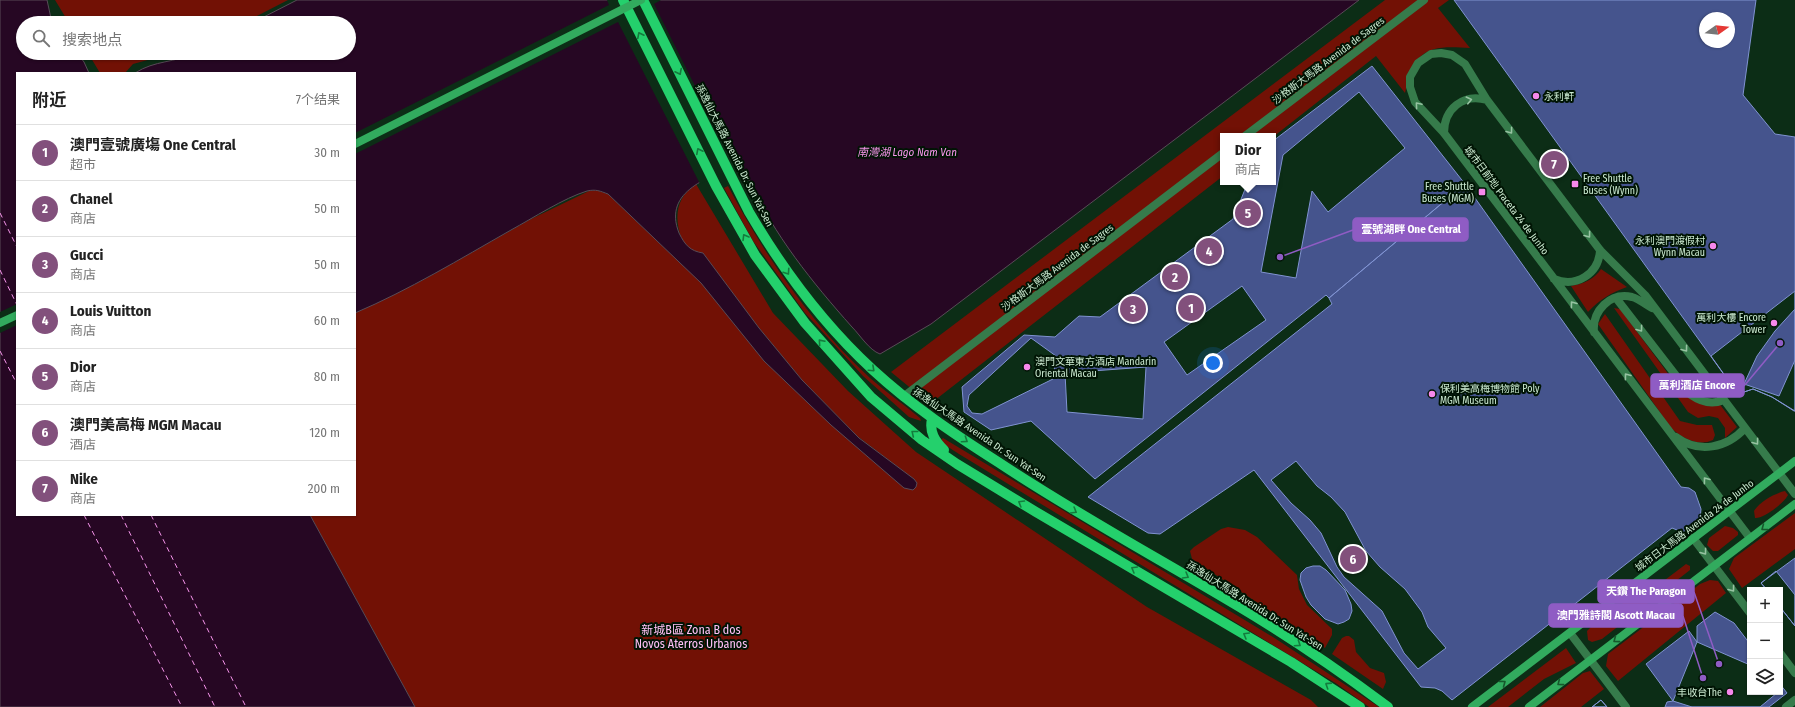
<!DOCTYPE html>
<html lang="zh">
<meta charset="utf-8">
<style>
body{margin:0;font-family:"Fira Sans Condensed","Noto Sans SC",sans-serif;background:#f2f2f2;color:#222}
.controls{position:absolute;right:12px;bottom:12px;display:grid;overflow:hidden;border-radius:0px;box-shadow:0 1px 3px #0004}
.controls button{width:36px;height:36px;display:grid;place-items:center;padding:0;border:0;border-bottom:1px solid #e0e0e0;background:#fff;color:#222;font:20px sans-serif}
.compass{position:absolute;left:1699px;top:12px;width:36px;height:36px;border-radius:50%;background:#fff;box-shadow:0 1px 3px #0004;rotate:75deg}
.you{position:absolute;left:1213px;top:363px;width:14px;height:14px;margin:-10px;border:3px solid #fff;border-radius:50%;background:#1a73e8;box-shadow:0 0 0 6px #1a73e833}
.badge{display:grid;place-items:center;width:26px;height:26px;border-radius:50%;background:#82507c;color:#fff;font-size:13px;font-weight:700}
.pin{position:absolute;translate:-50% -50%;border:2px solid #fff;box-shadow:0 1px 4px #0006}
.popup{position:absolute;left:1220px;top:133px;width:56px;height:52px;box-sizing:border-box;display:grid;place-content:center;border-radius:0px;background:#fff;filter:drop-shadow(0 1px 3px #0005);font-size:13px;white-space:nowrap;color:#767676}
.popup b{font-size:15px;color:#222}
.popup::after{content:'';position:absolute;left:50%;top:100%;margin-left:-8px;border:8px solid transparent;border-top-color:#fff}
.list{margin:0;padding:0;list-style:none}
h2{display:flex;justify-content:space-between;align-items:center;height:52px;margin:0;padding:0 16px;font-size:17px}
h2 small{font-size:13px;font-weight:400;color:#767676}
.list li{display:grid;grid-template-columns:26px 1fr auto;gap:12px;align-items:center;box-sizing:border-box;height:56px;padding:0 16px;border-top:1px solid #e0e0e0}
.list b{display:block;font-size:15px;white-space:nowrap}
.list p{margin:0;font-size:13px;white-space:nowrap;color:#767676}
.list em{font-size:13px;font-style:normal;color:#767676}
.icon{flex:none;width:22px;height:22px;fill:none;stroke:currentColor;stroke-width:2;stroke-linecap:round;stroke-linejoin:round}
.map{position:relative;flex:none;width:1795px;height:707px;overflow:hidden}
.search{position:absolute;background:#fff;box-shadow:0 1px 3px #0004;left:16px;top:16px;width:340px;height:44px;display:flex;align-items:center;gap:10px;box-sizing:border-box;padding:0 14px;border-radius:22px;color:#767676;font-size:15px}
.panel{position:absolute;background:#fff;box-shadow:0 1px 3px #0004;left:16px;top:72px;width:340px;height:444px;border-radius:0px}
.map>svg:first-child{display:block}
</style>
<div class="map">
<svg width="1795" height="707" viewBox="0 0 1795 707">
<rect width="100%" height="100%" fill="#0c2d16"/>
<path fill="#721105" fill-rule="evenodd" d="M55 0H288L243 23H69Z
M1385 0H1449L1438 8 1470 48C1427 45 1415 49 1405 93L1376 56 1273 137 1223 136V176L930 404 891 372Z
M88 53H173L133 64 125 73H100Z
M696 184 773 313 848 391 916 452 1147 607 1311 700 1318 707H415L310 515H355V313L423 280 529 220 589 191 596 190 608 194 671 254 682 240C674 219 675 198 696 184ZM702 253 759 328 802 380 859 438 914 479 787 383Z
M728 186C765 256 811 324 870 378 886 392 903 404 920 418L921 421 909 417 863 376 805 313 753 241 724 188Z
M1601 269 1627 287C1611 293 1600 299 1588 312L1571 286C1583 284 1595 279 1601 269Z
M1614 308 1620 309 1672 379 1692 400 1718 402 1737 427 1725 438V428L1718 418 1709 416 1698 418 1688 412Z
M1605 314 1680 421 1697 425H1712L1715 435 1713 440C1698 447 1682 438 1671 428L1598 324Z
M943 438 1273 637 1379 707H1369L1337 684 959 454 945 445 941 440Z
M1785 491 1788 495C1785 502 1764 519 1755 518L1754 511C1759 502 1775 493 1785 491Z
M1795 513V549L1742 588 1729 569 1734 558Z
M1725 526 1733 528 1738 532V535L1718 551H1713L1707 545 1709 538Z
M1228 527 1245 530 1257 537 1297 575 1299 589 1307 605 1332 629V635L1325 648 1192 559 1190 551 1194 547 1221 529Z
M1686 564 1690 566V570L1602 639 1592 642 1588 640 1587 631 1591 627 1630 598 1653 589Z
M1710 580 1718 581 1726 593 1618 681 1606 666 1608 654 1700 584Z
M1346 636H1349L1354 640 1356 652 1370 668 1384 673 1386 682 1383 689 1332 654 1342 638Z
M1566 648 1576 663 1544 679 1508 707H1488Z
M1590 671 1604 689 1581 707H1540L1583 673Z"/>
<path fill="#260723" stroke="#584b57" d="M0 0H47L52 23H23V53H77L84 62 89 73H17V515H310L415 707H0Z
M297 0H1359L931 324 880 354C869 350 860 335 852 327 812 282 774 235 749 180L746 181 740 164C711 177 662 190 679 233 685 245 690 251 703 253L759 328 802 380 859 438 914 479 917 483 916 487 913 490 904 488 831 425 764 361 701 283 608 194C600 191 596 189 587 191 564 198 533 218 511 230 460 259 409 290 355 313V73H135C155 60 175 63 194 53H349V23H252Z"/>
<path fill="#0c2d16" d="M607 0H661L654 4 736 168 700 184 618 22 355 154V133L609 5Z
M17 304V325L0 333V312Z"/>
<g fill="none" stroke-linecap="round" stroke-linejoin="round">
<path stroke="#f896ed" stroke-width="1" stroke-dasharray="5 4" stroke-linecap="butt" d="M0 213 17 247
M0 270 17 305
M0 351 17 384
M84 515 182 707
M121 515 215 707
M151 515 246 707"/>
</g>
<path fill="#45548d" stroke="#8093d1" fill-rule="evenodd" d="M1454 0H1756L1743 95 1775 134 1795 137V411L1772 397 1753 389 1738 394ZM1705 18H1729V42H1705Z
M1372 66 1465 184 1329 298 1326 295 1095 479 1031 421 991 430 964 412 962 387 1024 335 1055 337 1079 316 1100 317 1233 219 1248 182H1273V141Z
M1359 92 1405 148 1328 212 1312 191 1296 278 1261 272 1283 155Z
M1465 184 1681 487 1689 488 1695 492 1701 509 1700 519 1695 527 1682 532 1672 528 1452 700 1442 691 1435 688 1421 687 1254 470 1160 534 1148 533 1088 497 1332 304 1329 298Z
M1242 286 1266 320 1187 375 1164 342Z
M1795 291V411H1794L1772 397 1753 389 1738 394 1711 356Z
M1795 309V360L1779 396 1744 384 1757 356 1775 331Z
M1031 338 1056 356 1053 379 982 414 972 413 967 406 969 395Z
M1146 367 1143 419 1067 412 1065 373Z
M1296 461 1317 486 1331 497 1345 512 1366 551 1380 567 1405 589 1422 612 1428 627 1446 648 1418 669 1404 653 1382 611 1344 577 1337 567 1321 533 1310 520 1291 503 1271 480Z
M1795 558V626L1780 607V590H1767L1761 583Z
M1313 566H1320L1326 570 1345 590 1351 604 1352 611 1349 619 1344 622 1338 624 1325 619 1311 605 1306 597 1300 580 1301 573 1306 568Z
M1776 571 1795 595V626L1780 607V590H1767L1761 583Z
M1715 612 1734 623 1750 644V692H1780V684L1787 693 1769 707H1665L1667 702 1673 701 1697 642V626Z
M1689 631 1697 642 1750 665V692L1777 693 1760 707H1692L1673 701 1646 664Z
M1601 700 1607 707H1592Z
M1601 700 1607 707H1592Z"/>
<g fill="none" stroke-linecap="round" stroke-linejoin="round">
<path stroke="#367b4b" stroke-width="8" d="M1245 136 1424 0
M903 397 1223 153"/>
<path stroke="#367b4b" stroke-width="8" d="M1444 133C1444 109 1463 93 1487 100
M1554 279C1576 288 1599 274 1600 250
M1616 298 1691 395C1701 402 1712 405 1724 400
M1594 332C1592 311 1610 292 1632 297 1639 299 1645 304 1652 308
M1676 437C1699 454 1727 448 1745 428
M1693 538 1750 613
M1750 538 1444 133 1415 102 1410 87V77L1418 63 1431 54 1441 53 1452 55 1465 64 1487 100 1600 250 1645 295 1795 494
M1570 633 1626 707
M1780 653 1795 673
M1786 707 1795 700"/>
<path stroke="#32ab5e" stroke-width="8" d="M0 323 17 315
M1472 707 1795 461
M1529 707 1795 504"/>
<path stroke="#24d06c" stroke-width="10" d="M623 0 716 186 755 255 805 323 871 397 922 440 957 464 1036 512 1291 662 1360 707
M643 0 749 212C783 270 823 324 873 370 911 405 954 434 998 462 1076 514 1158 558 1238 606 1290 637 1340 671 1388 707
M932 419C929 432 935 441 944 450"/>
<path stroke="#32ab5e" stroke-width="8" d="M355 144 641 0"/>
</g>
<defs><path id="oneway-chevron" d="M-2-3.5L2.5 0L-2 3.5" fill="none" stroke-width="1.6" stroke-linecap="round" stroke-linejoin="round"/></defs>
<g stroke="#147b3d">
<use href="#oneway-chevron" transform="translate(640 35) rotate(-117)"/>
<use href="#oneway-chevron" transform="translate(679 72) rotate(63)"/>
<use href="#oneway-chevron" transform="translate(699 151) rotate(-117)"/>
<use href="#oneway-chevron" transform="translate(745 237) rotate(-121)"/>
<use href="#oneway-chevron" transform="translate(787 272) rotate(56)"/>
<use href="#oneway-chevron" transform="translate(821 342) rotate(-131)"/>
<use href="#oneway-chevron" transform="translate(872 369) rotate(43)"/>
<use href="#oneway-chevron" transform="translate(914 433) rotate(-141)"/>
<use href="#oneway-chevron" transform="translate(965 440) rotate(34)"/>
<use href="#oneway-chevron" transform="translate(1021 503) rotate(-149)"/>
<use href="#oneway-chevron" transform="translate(1074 511) rotate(31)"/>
<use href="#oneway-chevron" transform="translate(1134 569) rotate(-150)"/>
<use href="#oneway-chevron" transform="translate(1186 576) rotate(30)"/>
<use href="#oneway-chevron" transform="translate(1246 635) rotate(-150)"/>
<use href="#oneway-chevron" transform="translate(1298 644) rotate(34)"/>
<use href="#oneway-chevron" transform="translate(1328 685) rotate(-147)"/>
</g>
<g stroke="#97c3a2">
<use href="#oneway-chevron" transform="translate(1469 100) rotate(-13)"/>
<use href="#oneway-chevron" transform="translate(1418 105) rotate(-130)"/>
<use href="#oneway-chevron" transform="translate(1510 131) rotate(53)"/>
<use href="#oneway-chevron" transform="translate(1588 235) rotate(53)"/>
<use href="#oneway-chevron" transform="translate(1573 304) rotate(-127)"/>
<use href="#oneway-chevron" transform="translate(1640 329) rotate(53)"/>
<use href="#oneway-chevron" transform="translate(1685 349) rotate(53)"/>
<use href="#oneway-chevron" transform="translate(1627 376) rotate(-127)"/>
<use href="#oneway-chevron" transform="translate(1756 442) rotate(53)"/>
<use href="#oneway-chevron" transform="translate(1706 480) rotate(-127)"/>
<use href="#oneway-chevron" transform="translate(1704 552) rotate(53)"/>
<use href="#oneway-chevron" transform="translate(1732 589) rotate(53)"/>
</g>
<g stroke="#16582c">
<use href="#oneway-chevron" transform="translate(1764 528) rotate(143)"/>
<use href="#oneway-chevron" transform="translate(1616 640) rotate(143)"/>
<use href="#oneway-chevron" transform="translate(1503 683) rotate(-37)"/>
<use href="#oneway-chevron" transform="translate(1560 683) rotate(143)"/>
</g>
<g fill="#f788eb" stroke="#001404" stroke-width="1.5">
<circle cx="1536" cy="96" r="4"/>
<rect x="1571" y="180" width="8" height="8" rx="2"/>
<rect x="1478" y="188" width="8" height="8" rx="2"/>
<circle cx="1713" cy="246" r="4"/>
<circle cx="1774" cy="323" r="4"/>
<circle cx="1027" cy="367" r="4"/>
<circle cx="1432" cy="394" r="4"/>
<circle cx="1730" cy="692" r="4"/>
</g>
<g text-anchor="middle" stroke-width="4" stroke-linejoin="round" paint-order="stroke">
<g font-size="10" fill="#cbead1" stroke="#001404">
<text transform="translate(1328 60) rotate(-37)" y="4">沙格斯大馬路 Avenida de Sagres</text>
<text transform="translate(735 155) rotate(63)" y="4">孫逸仙大馬路 Avenida Dr. Sun Yat-Sen</text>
<text transform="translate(1507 200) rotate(53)" y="4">城市日前地 Praceta 24 de Junho</text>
<text transform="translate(1057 267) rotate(-37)" y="4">沙格斯大馬路 Avenida de Sagres</text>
<text transform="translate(980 434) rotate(34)" y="4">孫逸仙大馬路 Avenida Dr. Sun Yat-Sen</text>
<text transform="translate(1694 525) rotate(-37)" y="4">城市日大馬路 Avenida 24 de Junho</text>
<text transform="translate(1255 605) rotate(32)" y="4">孫逸仙大馬路 Avenida Dr. Sun Yat-Sen</text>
</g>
<g font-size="10" fill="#cbead1" stroke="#001404" text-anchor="start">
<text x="1544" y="100">永利軒</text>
<text x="1583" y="182">Free Shuttle<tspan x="1583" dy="12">Buses (Wynn)</tspan></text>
<text x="1474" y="190" text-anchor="end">Free Shuttle<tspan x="1474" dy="12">Buses (MGM)</tspan></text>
<text x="1705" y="244" text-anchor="end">永利澳門渡假村<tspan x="1705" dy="12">Wynn Macau</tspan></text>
<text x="1766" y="321" text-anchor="end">萬利大樓 Encore<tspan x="1766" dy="12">Tower</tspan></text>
<text x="1035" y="365">澳門文華東方酒店 Mandarin<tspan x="1035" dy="12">Oriental Macau</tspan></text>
<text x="1440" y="392">保利美高梅博物館 Poly<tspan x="1440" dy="12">MGM Museum</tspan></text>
<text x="1722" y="696" text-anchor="end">丰收台The</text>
</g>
<g font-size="11" font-style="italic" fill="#f896ed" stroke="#001404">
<text x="907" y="156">南灣湖 Lago Nam Van</text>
</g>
<g font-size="12" fill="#ffc0f6" stroke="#001404">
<text x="691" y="634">新城B區 Zona B dos<tspan x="691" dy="14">Novos Aterros Urbanos</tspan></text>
</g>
</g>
<path fill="none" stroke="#8f5cc4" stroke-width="1.5" d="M1280 257L1353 230M1780 343L1744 386M1719 664L1694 592M1703 678L1683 616"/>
<g fill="#8f5cc4" stroke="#001404" stroke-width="1.5">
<circle cx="1280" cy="257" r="4"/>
<circle cx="1780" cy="343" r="4"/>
<circle cx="1719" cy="664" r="4"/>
<circle cx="1703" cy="678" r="4"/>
</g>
<g fill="#8f5cc4" stroke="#8f5cc4" stroke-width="1.5">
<rect x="1353" y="218" width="115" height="23" rx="4"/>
<rect x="1651" y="374" width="93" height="23" rx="4"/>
<rect x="1598" y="580" width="96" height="23" rx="4"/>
<rect x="1549" y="604" width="134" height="23" rx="4"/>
</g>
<g font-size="11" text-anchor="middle" font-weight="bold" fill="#fff">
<text x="1411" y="233">壹號湖畔 One Central</text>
<text x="1697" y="389">萬利酒店 Encore</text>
<text x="1646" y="595">天鑽 The Paragon</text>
<text x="1616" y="619">澳門雅詩閣 Ascott Macau</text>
</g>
</svg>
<div class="controls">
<button>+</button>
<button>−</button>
<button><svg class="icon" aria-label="layers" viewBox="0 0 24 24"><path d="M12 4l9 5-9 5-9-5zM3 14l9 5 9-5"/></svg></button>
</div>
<svg class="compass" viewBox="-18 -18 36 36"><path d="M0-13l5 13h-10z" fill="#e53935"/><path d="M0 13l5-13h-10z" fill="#767676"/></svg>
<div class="you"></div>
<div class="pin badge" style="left:1191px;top:308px">1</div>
<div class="pin badge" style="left:1175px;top:277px">2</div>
<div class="pin badge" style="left:1133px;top:309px">3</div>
<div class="pin badge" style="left:1209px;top:251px">4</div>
<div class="pin badge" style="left:1248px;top:213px">5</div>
<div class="popup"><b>Dior</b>商店</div>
<div class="pin badge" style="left:1353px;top:559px">6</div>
<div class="pin badge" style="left:1554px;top:164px">7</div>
<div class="search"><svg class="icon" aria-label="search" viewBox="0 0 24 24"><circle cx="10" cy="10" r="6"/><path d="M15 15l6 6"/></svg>搜索地点</div>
<section class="panel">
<h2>附近<small>7个结果</small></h2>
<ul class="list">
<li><span class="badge">1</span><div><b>澳門壹號廣塲 One Central</b><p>超市</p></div><em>30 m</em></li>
<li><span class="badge">2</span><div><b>Chanel</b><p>商店</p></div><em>50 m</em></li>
<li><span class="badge">3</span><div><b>Gucci</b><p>商店</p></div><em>50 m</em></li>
<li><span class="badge">4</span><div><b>Louis Vuitton</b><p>商店</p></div><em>60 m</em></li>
<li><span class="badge">5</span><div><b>Dior</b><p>商店</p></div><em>80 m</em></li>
<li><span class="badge">6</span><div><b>澳門美高梅 MGM Macau</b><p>酒店</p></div><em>120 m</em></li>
<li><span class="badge">7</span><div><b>Nike</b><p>商店</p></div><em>200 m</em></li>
</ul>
</section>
</div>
